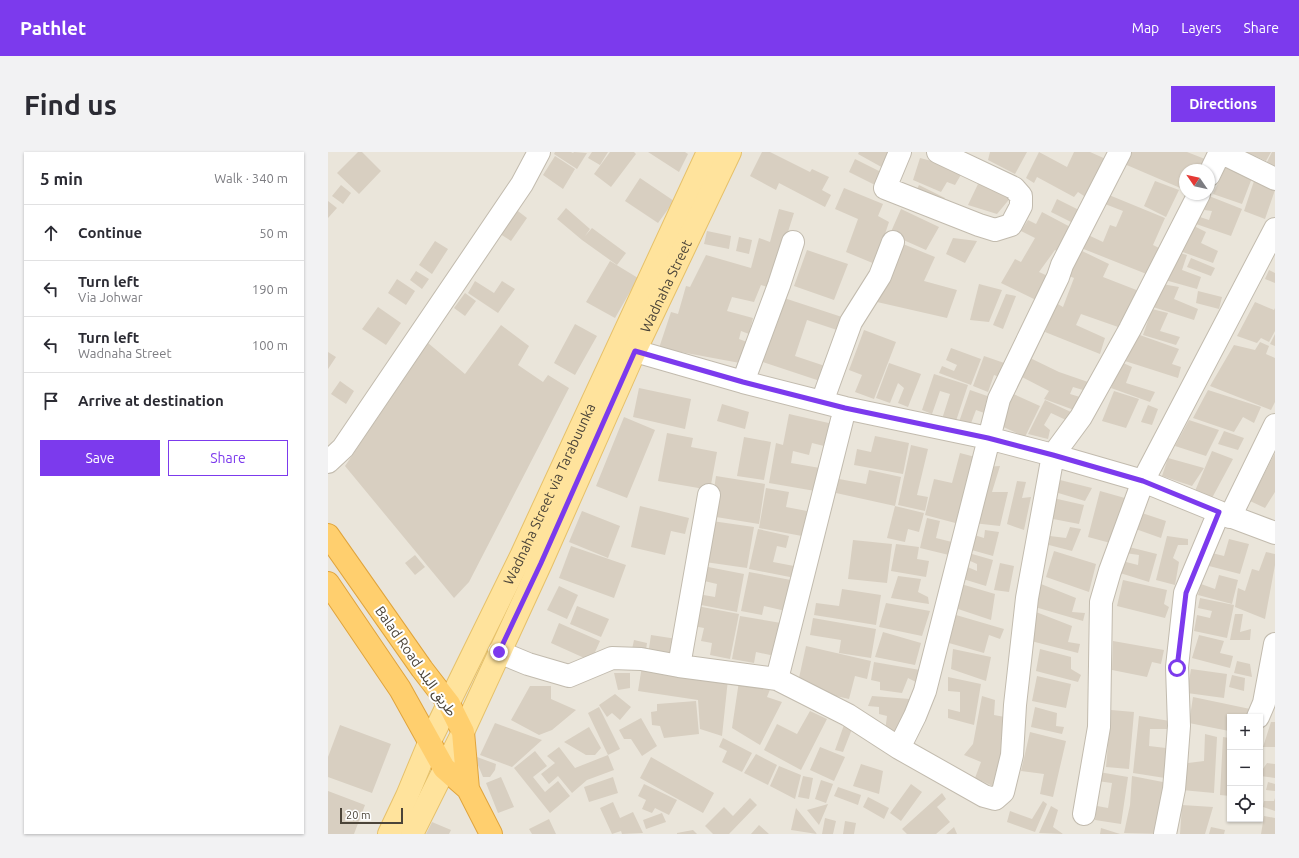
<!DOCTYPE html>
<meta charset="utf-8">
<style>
body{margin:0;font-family:Ubuntu,"Noto Sans Arabic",sans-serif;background:#f2f2f3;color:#2b2b33}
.controls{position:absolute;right:12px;bottom:12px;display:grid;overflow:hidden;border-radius:0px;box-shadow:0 1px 3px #0004}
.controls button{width:36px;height:36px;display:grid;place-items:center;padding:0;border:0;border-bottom:1px solid #e1e1e2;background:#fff;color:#2b2b33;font:20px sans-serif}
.compass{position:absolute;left:851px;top:12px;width:36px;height:36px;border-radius:50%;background:#fff;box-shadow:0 1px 3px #0004;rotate:304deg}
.scale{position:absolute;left:12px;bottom:10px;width:63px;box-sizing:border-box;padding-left:4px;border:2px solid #4b4439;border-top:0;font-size:11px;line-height:14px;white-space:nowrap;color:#4b4439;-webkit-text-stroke:3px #fff;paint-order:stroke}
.stop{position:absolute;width:12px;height:12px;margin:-9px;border:3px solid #7c3aed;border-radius:50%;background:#fff}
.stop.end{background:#7c3aed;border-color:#fff;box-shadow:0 1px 4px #0008}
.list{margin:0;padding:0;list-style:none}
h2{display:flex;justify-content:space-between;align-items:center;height:52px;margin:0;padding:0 16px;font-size:17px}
h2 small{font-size:13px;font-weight:400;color:#7c7c81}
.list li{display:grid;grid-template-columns:26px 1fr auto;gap:12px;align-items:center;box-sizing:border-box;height:56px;padding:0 16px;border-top:1px solid #e1e1e2}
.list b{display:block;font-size:15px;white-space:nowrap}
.list p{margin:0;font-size:13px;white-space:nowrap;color:#7c7c81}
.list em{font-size:13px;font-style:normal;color:#7c7c81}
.actions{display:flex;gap:8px;padding:12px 16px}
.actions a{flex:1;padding:9px 0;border:1px solid #7c3aed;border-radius:0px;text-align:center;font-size:14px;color:#7c3aed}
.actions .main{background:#7c3aed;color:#fff}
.icon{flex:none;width:22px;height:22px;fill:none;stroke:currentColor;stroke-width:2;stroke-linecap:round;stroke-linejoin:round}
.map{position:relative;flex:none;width:947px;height:682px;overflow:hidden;border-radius:0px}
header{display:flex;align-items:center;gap:24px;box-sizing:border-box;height:56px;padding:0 20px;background:#7c3aed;color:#fff}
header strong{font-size:19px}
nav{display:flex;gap:22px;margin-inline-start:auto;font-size:14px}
.intro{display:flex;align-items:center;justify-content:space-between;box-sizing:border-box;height:96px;padding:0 24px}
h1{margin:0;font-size:28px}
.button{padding:10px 18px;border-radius:0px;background:#7c3aed;color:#fff;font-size:14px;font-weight:700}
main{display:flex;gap:24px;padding:0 24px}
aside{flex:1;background:#fff;border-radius:0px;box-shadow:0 1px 3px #0004}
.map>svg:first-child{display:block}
</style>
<header>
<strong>Pathlet</strong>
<nav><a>Map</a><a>Layers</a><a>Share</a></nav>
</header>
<div class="intro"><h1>Find us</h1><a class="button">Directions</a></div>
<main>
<aside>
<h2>5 min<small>Walk · 340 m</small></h2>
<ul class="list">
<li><svg class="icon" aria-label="ahead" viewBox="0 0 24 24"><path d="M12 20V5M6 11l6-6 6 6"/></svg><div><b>Continue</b></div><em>50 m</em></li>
<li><svg class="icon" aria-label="left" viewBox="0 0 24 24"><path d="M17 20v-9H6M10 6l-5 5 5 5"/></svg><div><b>Turn left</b><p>Via Johwar</p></div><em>190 m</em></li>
<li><svg class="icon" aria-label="left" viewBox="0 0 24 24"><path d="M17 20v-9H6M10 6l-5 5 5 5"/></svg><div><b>Turn left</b><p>Wadnaha Street</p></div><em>100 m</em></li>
<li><svg class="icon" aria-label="arrive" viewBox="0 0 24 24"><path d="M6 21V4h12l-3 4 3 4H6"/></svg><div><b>Arrive at destination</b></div></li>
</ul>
<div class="actions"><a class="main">Save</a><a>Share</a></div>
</aside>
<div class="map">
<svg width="947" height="682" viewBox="0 0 947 682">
<rect width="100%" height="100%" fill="#f6f3ec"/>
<path fill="#eae5da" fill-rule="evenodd" d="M0 0H947V682H0ZM857 18H881V42H857ZM902 565H932V667H902Z"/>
<path fill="#d8cfc1" d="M30 0H34L53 19 31 42 9 21Z
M227 0H243L245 1 246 0 259 1 249 17 226 2Z
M264 0H280L272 13 260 6Z
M282 0H306L308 2 283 35 266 22Z
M320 0H357L360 2 351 20Z
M434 0H442L482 20 484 17 501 25 494 38 503 43 497 55 451 31 448 38 422 24Z
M531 0H567L557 17 530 2Z
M662 0H699L687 22 660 8Z
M711 0 739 15 746 0H762L780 8 759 46 750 40 746 45 709 25 706 31 698 26Z
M800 0H859L877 7 872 18H857V38L794 11Z
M918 0H943L938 9Z
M944 0H947V18L937 14Z
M227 4 247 17 235 37 215 23Z
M592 6 612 11 634 21 627 33 619 30 613 40 585 28Z
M527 7 553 20 547 33 521 20Z
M898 14 924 26 914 52 885 42Z
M312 26 346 49 330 71 297 49Z
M827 29 851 38 838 65 816 54Z
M926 29 947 38 937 67 916 59Z
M650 32 669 36 684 44 669 62 640 53Z
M13 33 23 41 15 52 4 44Z
M591 33 617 46 612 55 586 43Z
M516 36 555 52 550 64 561 70 547 112 518 100 530 67 507 57Z
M781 43 837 66 825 93 833 97 821 123 753 96 758 82 775 90 782 73 788 75 795 59 777 52Z
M881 44 914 57 903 84 868 72 872 65 881 68 884 59 876 58Z
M729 47 755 60 749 73 723 60Z
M0 49 9 56 0 66Z
M186 56 199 66 183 89 169 80Z
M238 56 262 77 257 84 264 76 298 101 289 113 254 88 229 67Z
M451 57 466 61 442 136 433 133 426 150 404 145 399 159 425 166 421 182 413 179 411 187 419 190 412 211 331 196 343 160 350 162 358 134 362 135 378 103 423 116 431 86 442 90Z
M573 57 611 75 598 98 562 82Z
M714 60 748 78 734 102 727 98 711 120 722 125 710 149 673 131 687 107 693 110 707 86 693 79 700 68 708 72Z
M866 74 878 80 873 91 890 99 885 111 852 99Z
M379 79 403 84 401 97 376 92Z
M411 85 424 88 421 102 408 99Z
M625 86 649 89 637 111 618 102Z
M107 89 120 97 104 122 91 113Z
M575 92 607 105 596 129 629 138 619 166 549 150Z
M479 98 520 112 506 148 466 134Z
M752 98 781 112 775 125 811 139 793 176 753 162 748 173 777 186 772 202 717 180 728 151 735 155 746 126 739 123Z
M848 100 859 103 854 118 873 125 869 137 837 128Z
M863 106 887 116 883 124 859 115Z
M282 109 310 126 287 166 258 150Z
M941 118 947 121V131L937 127Z
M88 119 101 127 94 137 82 128Z
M69 127 87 139 78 153 60 141Z
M147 129 166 141 174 129 187 137 170 161 140 141Z
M651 132 674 138 661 170 642 168Z
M834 132 851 135 846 147 870 157 866 168 825 155Z
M870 139 894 145 891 157 868 151Z
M137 141 148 149 137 164 126 156Z
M678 142 688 144 675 177 665 173Z
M453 145 517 166 512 179 479 168 467 204 497 214 492 229 432 209Z
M927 150 946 158 947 156V179L941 190 933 186 929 191 909 184Z
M50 155 73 171 58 193 34 177Z
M824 157 840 161 832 179 852 185 848 193 815 183Z
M247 172 269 184 247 223 226 211Z
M173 173 201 194 190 213 215 230 220 223 241 236 141 430 126 446 17 314 100 191 137 222Z
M536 178 568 190 546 247 527 240 534 223 521 218Z
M809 182 851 197 844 212 853 215 850 226 797 209Z
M947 182V194L942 192Z
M932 190 941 194 938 202 947 206V250L943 258 882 234 906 193 927 198Z
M623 196 653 207 643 233 611 221 614 214 626 219 629 213 618 208Z
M0 200 8 205 0 217Z
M656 204 682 213 677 227 666 223 660 240 645 234Z
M700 205 731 220 760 230 755 238 745 235 742 242 752 245 746 258 716 247 721 239 692 224Z
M793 210 804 215 798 231 827 240 822 250 783 236Z
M561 211 593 222 580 255 570 251 576 236 570 231 562 251 548 246Z
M606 222 640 233 627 272 614 267 622 242 612 239 604 262 594 258Z
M12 229 26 239 18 252 3 242Z
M311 236 363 247 357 277 305 265Z
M642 238 665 246 659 262 648 258 642 274 631 270Z
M880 238 933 255 926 271 915 265 906 280 865 266Z
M786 239 811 247 798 276 774 269Z
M681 240 712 254 697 285 667 271Z
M717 248 743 260 738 268 723 261 716 273 722 278 720 287 700 282Z
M394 252 421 260 417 277 389 269Z
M820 253 830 257 824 273 813 270Z
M461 262 505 272 500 295 484 291 481 303 465 299 463 311 492 316 487 339 441 331 448 291 455 293Z
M296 265 327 278 299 346 268 334Z
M861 268 891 278 878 304 847 294Z
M896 279 916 286 910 298 890 292Z
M339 281 365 286 363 295 389 300 382 338 330 329Z
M547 284 581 291 575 322 526 313 529 297 543 300Z
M416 285 443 290 436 328 409 324Z
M583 293 600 297 589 343 600 345 597 359 570 353Z
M884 299 905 307 884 346 867 339Z
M632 301 651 306 635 373 597 363 606 327 624 331Z
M947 301V340L937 356 922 349Z
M840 306 876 316 864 334 834 324Z
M672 314 664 340H680L672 374 645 371 654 315Z
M541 318 573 325 567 354 508 341 511 327 538 332Z
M388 324 437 332 431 372 382 364Z
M732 328 764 336 757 349 727 340Z
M689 329 698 330 694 346 703 345 696 378 679 372Z
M438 336 461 340 458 355 479 359 474 384 431 376Z
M772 339 804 348 790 393 760 385Z
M725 346 756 353 751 372 720 366Z
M312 354 361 366 357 382 343 379 337 403 303 395Z
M567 354 596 361 591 380 580 377 577 390 559 386Z
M254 359 292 374 280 406 241 390Z
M808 359 838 369 833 386 802 375Z
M599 366 612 369 608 386 624 390 621 403 592 396Z
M384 369 426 375 419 416 377 410Z
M742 375 753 377 744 399 721 393 722 384 738 386Z
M430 377 461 384 458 396 449 394 445 410 466 414 467 426 421 417Z
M657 378 671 380 665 404 640 397 643 382 656 386Z
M839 384 860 387V393H850L845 406 851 410 847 433 828 428Z
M901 387 921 392 912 422 881 414 884 401 896 404Z
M525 388 564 392 559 431 520 427Z
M568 392 591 395 589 407 601 409 598 425 563 419Z
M243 394 298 413 286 446 231 426Z
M801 395 829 402 821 430 792 421 798 410 810 413 811 403 797 401Z
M726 399 768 412 761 440 718 425Z
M938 400 947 402V413L937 467 907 455 910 436 917 439 924 417 931 419Z
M644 402 665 408 658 434 635 427 637 414 649 419V412L640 408Z
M87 403 97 415 87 423 77 411Z
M672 411 686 414 681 440 666 438Z
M375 414 416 422 409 460 368 452 370 442 387 445 389 432 372 428Z
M421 420 468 429 462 460 436 454 434 463 413 459Z
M891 423 910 428 904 452 870 443 873 432 887 437Z
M570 424 593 427 590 440 600 445 601 452 563 446Z
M795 428 839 438 836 452 841 455 837 466 789 454Z
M633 432 667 442 663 468 627 456Z
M713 432 748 446 744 460 757 461 755 469 707 455Z
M231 434 250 443 239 467 219 458Z
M514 437 553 443 548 473 486 463 488 451 511 454Z
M872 446 906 453 899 486 866 479 869 463 882 466 884 459 870 456Z
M558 451 602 459 594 484 551 475Z
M249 454 281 467 273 485 242 472Z
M369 454 411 462 402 507 382 503 384 491 373 489 376 476 365 474Z
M708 460 744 474 740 490 752 492 750 501 703 489Z
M907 462H915L912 480 923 477 922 488H902Z
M628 463 676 477 672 487 661 483 656 501 621 491Z
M412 464 453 471 447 504 428 500 426 511 404 507Z
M485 466 548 477 543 506 511 501 513 488 482 483Z
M231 471 272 489 263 509 223 491Z
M555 480 593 491 587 513 547 505Z
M323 483 349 487 345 507 320 503Z
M871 483 896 489 892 501 905 504 902 516 864 506Z
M306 488 319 491 317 505 303 502Z
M785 489 836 498 833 512 824 510 819 525 784 518Z
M478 494 543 509 539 527 527 524 521 547 469 535Z
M625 497 663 505 658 529 623 517Z
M712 497 743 505V517L753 523 750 530 708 519Z
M909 509 922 512 924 525 906 521Z
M546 510 592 518 590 531 580 526 574 541 552 538V530L543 528Z
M314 514 400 527 394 584 372 577 370 548 310 539Z
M863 517 899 522 896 546 859 541Z
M286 521H302V536L290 538Z
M904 523 917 526 916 539 901 535Z
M709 524 743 532 738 556 704 549Z
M620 525 653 532 646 573 620 566V557L632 560V540L620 539Z
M411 529 443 535 439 545 454 550 432 593 404 576Z
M202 534H223V547L248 558 224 578 211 583 183 568Z
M287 542 303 555 292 568 284 561 279 565 271 553Z
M544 544 582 547 573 584 557 579 559 564 551 562V555L540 554Z
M654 544 667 548 666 563 682 566 667 635 647 626 653 610 636 603 645 592Z
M865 545 927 558 925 565H902L901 579 861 571Z
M368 549 371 582 336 586 332 574 324 573 323 560 329 559V552Z
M271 555 292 597 280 603 260 561Z
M707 555 729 561 728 574 736 575 734 582 703 575Z
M783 558 806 560 801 617 778 615Z
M482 559 499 567 473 618 436 598 449 572 469 582Z
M811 564 842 569 840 577H822L821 594 838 596 837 626 805 621Z
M313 566 329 594 314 604 303 587H296L291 578Z
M943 570H947V595H935Z
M167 571 214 588 184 615 152 603Z
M12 573 63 592 44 641 0 625V605Z
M516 573 524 577 515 600 507 598Z
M261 575 273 596 267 603H258L236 590Z
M702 580 738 589 725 645 712 642 716 622 693 619Z
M877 582 889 585 886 641 854 638 860 611 876 609Z
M895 585 902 586V644L892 643Z
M395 586 424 601 414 620 394 610 399 599 391 595Z
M231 595 247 616 280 603 286 618 259 628 244 641 230 624 221 632 213 622 227 611 219 604Z
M492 595 517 605 506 629 482 618Z
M207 599 219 614 205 625 217 640 230 629 242 644 222 661 186 616Z
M428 602 449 613 440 633 416 621Z
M149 605 168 612 167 618 162 625H155L147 606Z
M323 605 386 641 375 661 312 626Z
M939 611 947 612V626L932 624V621Z
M533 612 555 619 551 642 525 634Z
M451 614 473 623 467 647 442 634Z
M771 620 800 625 793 672 767 668 769 654 780 656 784 631 769 629Z
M475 624 485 626 481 647 470 645Z
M804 624 840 631 833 682 796 681 802 653Z
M173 625 186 655 170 661 158 631Z
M285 625 290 641 261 650 256 635Z
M493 628 505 632 498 651 487 647Z
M940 630 947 632V639L938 638Z
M316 632 349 648 341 663 327 656 324 661 314 657 318 648 310 644Z
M583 632 594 640 573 669 562 661Z
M510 635 533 643 530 653 506 644Z
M0 639 37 653 26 682H0Z
M614 641 618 647 609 655 622 670 608 682H579L574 677Z
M540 645 561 656 556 667 535 655Z
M422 646 429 653 401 682H385L377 674 396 655 405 664Z
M947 646V659L935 655 936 649H946Z
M715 649 719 652 707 680 679 670 682 659 704 667Z
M285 650 292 666 305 660 315 681 294 682 293 679 284 682 272 656Z
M500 652 491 673 479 658Z
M854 653 885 655 877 682H852Z
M723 654 730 658 725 675 735 682 711 681Z
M468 656 489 682 463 678Z
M334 661 338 670 318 677 315 668Z
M936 664 947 666V682H933Z
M497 666 508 669 505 682H494Z
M221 667 228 682H204L201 677Z
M517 669 528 671 526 682H515Z
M104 670 123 678 121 682H98Z
M431 673 441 682H423Z
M626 675 629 682H618Z
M883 675 897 678 896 682H881Z
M773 676 792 682H772Z
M365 678 369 682H349V681Z"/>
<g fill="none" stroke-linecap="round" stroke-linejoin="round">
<g stroke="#c2bbae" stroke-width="24">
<path id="minor" d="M572 0 557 36 651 73 667 78 683 73 693 54V44L686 36 610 0
M892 0 947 27
M881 23 892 0
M307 199 415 230 517 256 660 286 725 303 815 329 891 360 947 381
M415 230 451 133 465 90
M494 250 523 170 552 124 565 90
M0 310 15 296 194 32 211 0
M902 365 947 273
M171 500 200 512 241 524 284 506 313 507 351 514 449 527 520 563 571 596 656 644 667 647 675 640 684 603 687 553 699 446 725 303 753 265 802 177 871 42
M351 514 381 343
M449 527 517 256
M930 565 936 551 947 492
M571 596 587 564 597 539 671 247 730 125 734 113 792 0
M756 662 771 575 773 450 782 419 815 329 947 77
M837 682 846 637 848 614 851 574 849 515 857 441 891 360"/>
</g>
<g stroke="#e6c16a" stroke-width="24">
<g id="major">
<path id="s1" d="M61 682 79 644 101 591 193 404 380 0"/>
<path id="s2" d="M84 682 135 580 213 411 307 199 402 0"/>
</g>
</g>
<g stroke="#e0a43c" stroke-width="24">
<path id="highway" d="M0 383 94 517 121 552 135 580 140 637 163 682
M0 431 72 537 116 616 140 637"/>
</g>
<use href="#minor" stroke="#fff" stroke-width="22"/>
<use href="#major" stroke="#ffe39c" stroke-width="22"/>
<use href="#highway" stroke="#ffcf6e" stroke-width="22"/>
</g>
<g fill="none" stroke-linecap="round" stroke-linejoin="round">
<path stroke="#7c3aed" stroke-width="5" d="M171 500 213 411 307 199 415 230 517 256 660 286 725 303 815 329 891 360 858 441 849 516"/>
</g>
<g text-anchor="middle" stroke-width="4" stroke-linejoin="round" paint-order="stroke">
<g font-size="14" fill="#4b4439" stroke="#fff">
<text dy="5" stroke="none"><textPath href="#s2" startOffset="604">Wadnaha Street</textPath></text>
<text dy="5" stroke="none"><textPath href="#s1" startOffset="376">Wadnaha Street via Tarabuunka</textPath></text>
<text transform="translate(88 509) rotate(55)" y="5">Balad Road طريق البلد</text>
</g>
</g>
</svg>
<div class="controls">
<button>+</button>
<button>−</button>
<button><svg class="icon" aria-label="locate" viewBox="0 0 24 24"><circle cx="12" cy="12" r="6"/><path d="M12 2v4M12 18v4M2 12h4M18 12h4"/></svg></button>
</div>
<svg class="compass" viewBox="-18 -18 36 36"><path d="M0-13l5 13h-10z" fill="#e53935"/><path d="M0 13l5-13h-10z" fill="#7c7c81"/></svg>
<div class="scale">20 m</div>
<div class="stop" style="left:849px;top:516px"></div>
<div class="stop end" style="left:171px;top:500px"></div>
</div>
</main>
